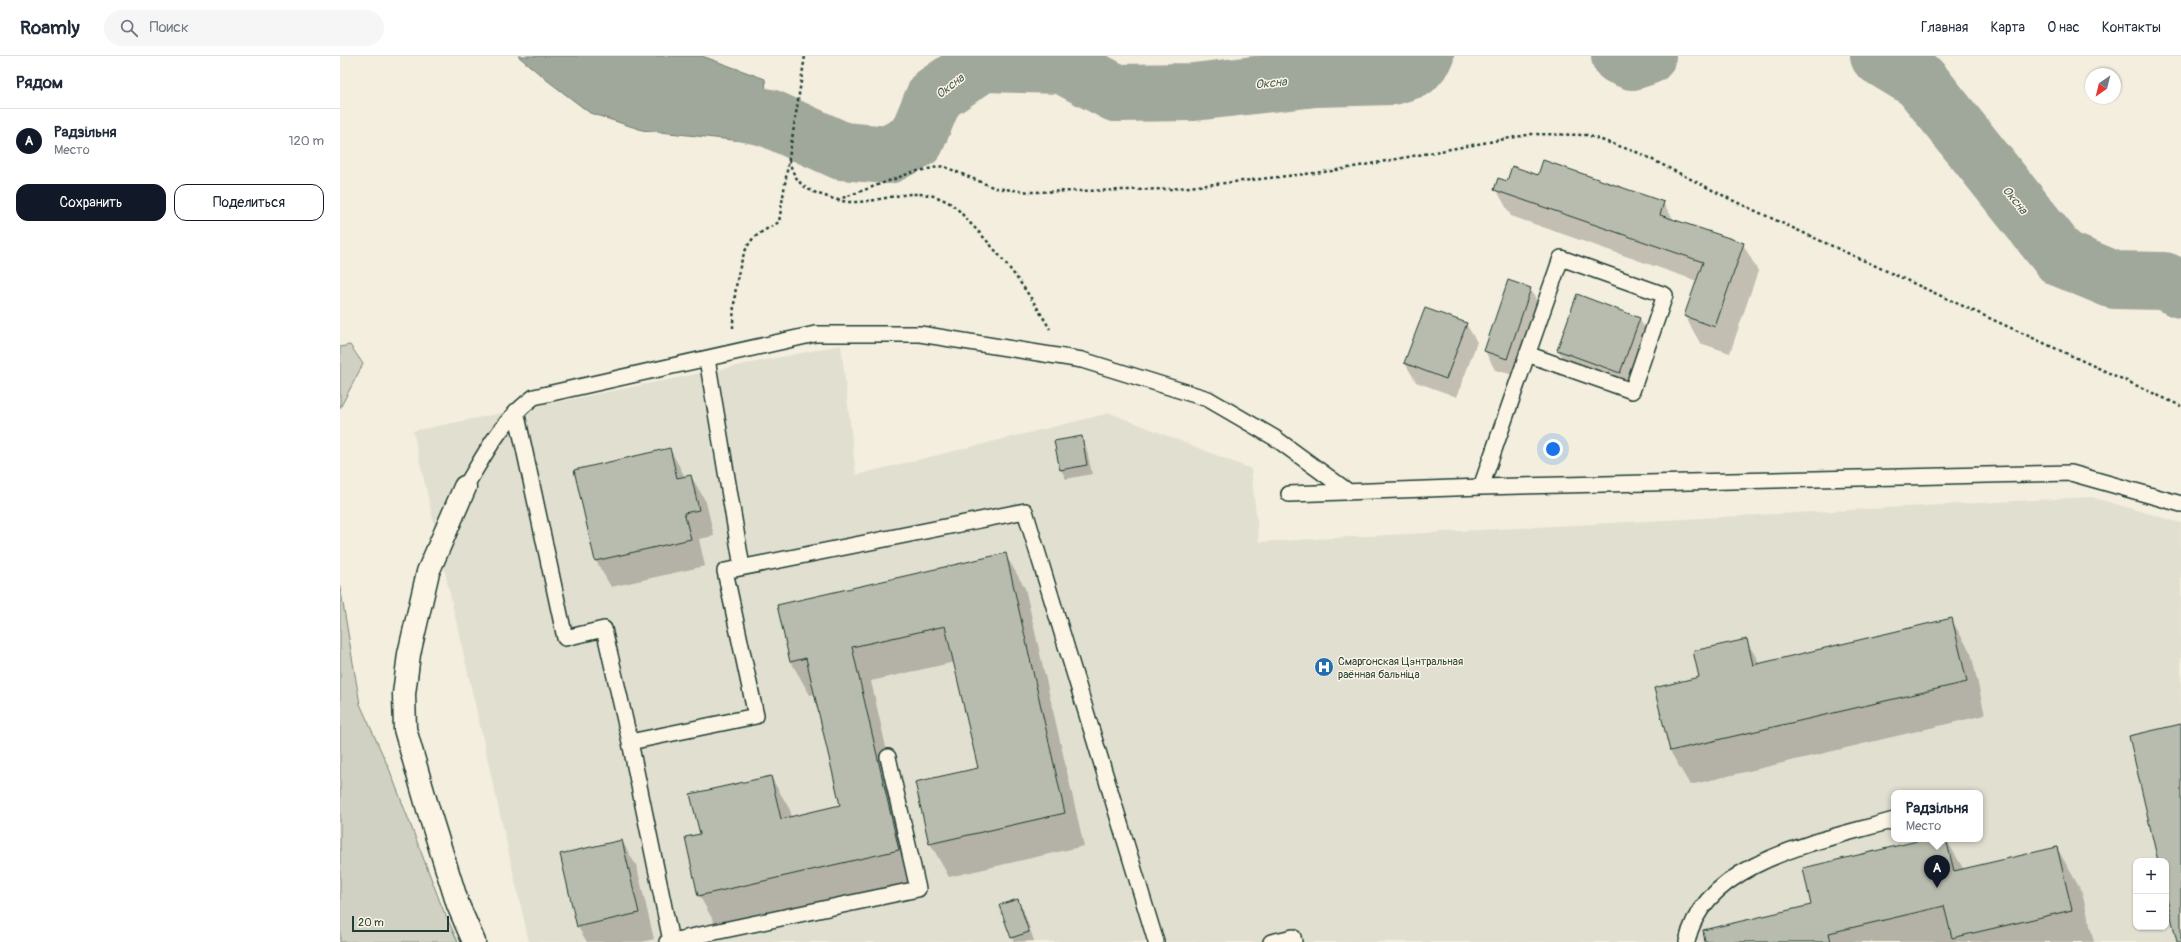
<!DOCTYPE html>
<html lang="ru">
<meta charset="utf-8">
<style>
body{margin:0;font-family:Pangolin,sans-serif;background:#f6f6f7;color:#1f2937}
.controls{position:absolute;right:12px;bottom:12px;display:grid;overflow:hidden;border-radius:8px;box-shadow:0 1px 3px #0004}
.controls button{width:36px;height:36px;display:grid;place-items:center;padding:0;border:0;border-bottom:1px solid #e0e1e3;background:#fff;color:#1f2937;font:20px sans-serif}
.compass{position:absolute;left:1745px;top:12px;width:36px;height:36px;border-radius:50%;background:#fff;box-shadow:0 1px 3px #0004;rotate:215deg}
.scale{position:absolute;left:12px;bottom:10px;width:97px;box-sizing:border-box;padding-left:4px;border:2px solid #1f3d34;border-top:0;font-size:11px;line-height:14px;white-space:nowrap;color:#1f3d34;-webkit-text-stroke:3px #fcf5e5;paint-order:stroke}
.you{position:absolute;left:1213px;top:393px;width:14px;height:14px;margin:-10px;border:3px solid #fff;border-radius:50%;background:#1a73e8;box-shadow:0 0 0 6px #1a73e833}
.badge{display:grid;place-items:center;width:26px;height:26px;border-radius:50%;background:#111827;color:#fff;font-size:13px;font-weight:700}
.pin{position:absolute;translate:-50% -33px;filter:drop-shadow(0 1px 2px #0008)}
.pin::after{content:'';position:absolute;top:21px;width:14px;height:12px;background:inherit;clip-path:polygon(0 0,100% 0,50% 100%)}
.popup{position:absolute;left:1551px;top:734px;width:92px;height:52px;box-sizing:border-box;display:grid;place-content:center;border-radius:8px;background:#fff;filter:drop-shadow(0 1px 3px #0005);font-size:13px;white-space:nowrap;color:#747a83}
.popup b{font-size:15px;color:#1f2937}
.popup::after{content:'';position:absolute;left:50%;top:100%;margin-left:-8px;border:8px solid transparent;border-top-color:#fff}
.list{margin:0;padding:0;list-style:none}
h2{display:flex;justify-content:space-between;align-items:center;height:52px;margin:0;padding:0 16px;font-size:17px}
h2 small{font-size:13px;font-weight:400;color:#747a83}
.list li{display:grid;grid-template-columns:26px 1fr auto;gap:12px;align-items:center;box-sizing:border-box;height:64px;padding:0 16px;border-top:1px solid #e0e1e3}
.list b{display:block;font-size:15px;white-space:nowrap}
.list p{margin:0;font-size:13px;white-space:nowrap;color:#747a83}
.list em{font-size:13px;font-style:normal;color:#747a83}
.actions{display:flex;gap:8px;padding:12px 16px}
.actions a{flex:1;padding:9px 0;border:1px solid #111827;border-radius:12px;text-align:center;font-size:14px;color:#111827}
.actions .main{background:#111827;color:#fff}
.icon{flex:none;width:22px;height:22px;fill:none;stroke:currentColor;stroke-width:2;stroke-linecap:round;stroke-linejoin:round}
.map{position:relative;flex:none;width:1841px;height:886px;overflow:hidden}
header{display:flex;align-items:center;gap:24px;box-sizing:border-box;height:56px;padding:0 20px;background:#fff;border-bottom:1px solid #e0e1e3}
header strong{font-size:19px}
nav{display:flex;gap:22px;margin-inline-start:auto;font-size:14px}
.search{width:280px;height:36px;background:#f6f6f7;display:flex;align-items:center;gap:10px;box-sizing:border-box;padding:0 14px;border-radius:22px;color:#747a83;font-size:15px}
main{display:flex}
aside{flex:1;background:#fff}
.map>svg:first-child{display:block}
</style>
<header>
<strong>Roamly</strong>
<div class="search"><svg class="icon" aria-label="search" viewBox="0 0 24 24"><circle cx="10" cy="10" r="6"/><path d="M15 15l6 6"/></svg>Поиск</div>
<nav><a>Главная</a><a>Карта</a><a>О нас</a><a>Контакты</a></nav>
</header>
<main>
<aside>
<h2>Рядом<small></small></h2>
<ul class="list">
<li><span class="badge">A</span><div><b>Радзільня</b><p>Место</p></div><em>120 m</em></li>
</ul>
<div class="actions"><a class="main">Сохранить</a><a>Поделиться</a></div>
</aside>
<div class="map">
<svg width="1841" height="886" viewBox="0 0 1841 886">
<rect width="100%" height="100%" fill="#f3eede"/>
<filter id="ink" filterUnits="userSpaceOnUse"><feTurbulence type="fractalNoise" baseFrequency=".025" numOctaves="2"/><feDisplacementMap in="SourceGraphic" scale="8" xChannelSelector="R" yChannelSelector="G"/><feConvolveMatrix kernelMatrix="1 2 1 2 8 2 1 2 1" color-interpolation-filters="sRGB"/></filter>
<g filter="url(#ink)">
<path fill="#e1dfd0" fill-rule="evenodd" d="M501 289 516 419 770 357 911 413 919 486 1751 441 1841 467V886H189L73 375ZM1554 737H1640V783H1554ZM1796 805H1826V871H1796Z"/>
<path fill="#d0d1c2" stroke="#78877b" d="M10 289 23 308 0 352V291Z
M0 530 20 648 50 715 102 851 118 886H0Z"/>
<path fill="#a0a89b" stroke="#6c7d72" d="M178 0H362L425 23 430 83 411 86 302 74 250 57 208 25Z"/>
<path fill="#0003" d="M1199 120 1323 147 1334 164 1403 188 1418 215 1390 297 1360 287 1345 260 1357 225 1171 160 1156 133 1168 127Z
M1190 233 1201 251 1178 320 1155 314 1145 295Z
M1299 262 1310 281 1290 335 1228 312 1218 294Z
M1126 268 1137 286 1117 341 1076 326 1065 307Z
M741 381 746 390 752 418 726 423 721 414 716 386Z
M330 393 345 421 351 420 366 446 374 480 359 483 365 510 271 531 256 505Z
M665 498 685 532 744 790 609 821 590 787 639 712 615 606 531 625 577 828 378 873 359 839 361 779 431 721 450 754 452 761 501 750 475 638 470 639 451 606Z
M1611 563 1631 597 1645 659 1350 729 1330 695 1316 632 1361 622 1406 584 1420 608Z
M1591 783H1606L1624 814 1717 792 1742 836 1754 886H1366L1472 850Z
M282 785 297 811 314 883 302 886H247L238 871 221 799Z
M678 844 683 853 694 885 674 886 672 882 660 850Z"/>
<g fill="none" stroke-linecap="round" stroke-linejoin="round">
<path stroke="#a0a89b" stroke-width="58" d="M267 0 287 20 342 43 429 62 502 95 548 99 576 84 595 39 642 7 723 9 776 37 854 36 975 22 1052 20 1074 13 1085 0
M1280 0 1292 5 1307 0
M1539 0 1580 25 1721 202 1774 224 1824 225 1841 233"/>
</g>
<path fill="#b8bcae" stroke="#1f3d34" d="M1203 104 1324 146 1320 159 1404 187 1375 271 1344 260 1363 206 1154 134 1158 122 1167 125 1172 110 1198 119Z
M1168 224 1191 232 1167 303 1144 295Z
M1237 238 1300 262 1280 317 1217 294Z
M1085 252 1127 267 1106 323 1064 307Z
M742 380 747 409 720 414 714 385Z
M330 392 337 422 351 419 359 454 344 457 351 483 255 505 234 414Z
M666 497 725 757 589 788 575 726 638 712 605 570 512 591 559 794 358 840 345 781 360 778 350 738 431 720 441 763 500 749 466 602 450 606 437 549Z
M1612 562 1627 626 1330 695 1314 632 1359 621 1353 595 1407 583 1413 609Z
M1841 668V886H1837L1826 839V805H1818L1789 680Z
M1586 783H1606L1614 815 1717 791 1732 854 1612 882 1604 850 1489 877 1491 886H1365L1363 874 1471 849 1463 812Z
M282 784 299 857 237 871 220 798Z
M678 843 689 876 671 882 659 849Z"/>
<g fill="none" stroke-linecap="round" stroke-linejoin="round">
<g stroke="#1f3d34" stroke-width="18">
<path id="lane" d="M367 303 402 511
M176 355 225 582 264 573 290 686
M125 431C146 397 160 366 194 341L475 278H580L742 304 868 343 935 382 1009 436
M1141 431 1221 202 1325 239 1292 335 1187 298
M949 438 1141 431 1731 417 1841 448
M331 885 290 686 416 660 385 515 685 455 816 886
M327 886 578 833 548 701
M931 886 953 881 954 886
M1347 886C1363 804 1487 784 1554 764"/>
</g>
<g stroke="#1f3d34" stroke-width="25">
<path id="street" d="M125 431 88 516 69 598 64 638 65 673 88 753 118 849 134 886"/>
</g>
<path stroke="#1f3d34" stroke-width="2.5" stroke-dasharray="3 3" stroke-linecap="butt" d="M449 104C454 123 462 133 482 139 491 142 501 146 511 146 546 147 577 126 611 148 618 152 624 161 630 167 662 199 688 235 710 273
M497 144 573 116 603 110 655 132 691 136 831 133 992 115 1192 78 1247 79 1299 97 1394 145 1841 350
M393 272C393 250 397 195 415 181 422 175 431 171 439 166L465 0"/>
<use href="#lane" stroke="#fcf5e5" stroke-width="15"/>
<use href="#street" stroke="#fcf5e5" stroke-width="22"/>
</g>
</g>
<defs>
<g id="hospital-disc" transform="scale(1)"><circle r="9.5" fill="#1f6fb2" stroke="#fcf5e5"/><path d="M-5-5h3v3.5h4V-5h3V5h-3V1.5h-4V5h-3Z" fill="#fff"/></g>
</defs>
<g fill-rule="evenodd">
<use href="#hospital-disc" x="984" y="611"/>
</g>
<g text-anchor="middle" stroke-width="3" stroke-linejoin="round" paint-order="stroke">
<g font-size="11" fill="#1f3d34" stroke="#fcf5e5" text-anchor="start">
<text x="998" y="609">Смаргонская Цэнтральная<tspan x="998" dy="13">раённая бальніца</tspan></text>
</g>
<g font-size="12" font-style="italic" fill="#465d53" stroke="#fcf5e5">
<text transform="translate(931 27) rotate(-6)" y="4">Оксна</text>
<text transform="translate(610 30) rotate(-38)" y="4">Оксна</text>
<text transform="translate(1675 144) rotate(51)" y="4">Оксна</text>
</g>
</g>
</svg>
<div class="controls">
<button>+</button>
<button>−</button>
</div>
<svg class="compass" viewBox="-18 -18 36 36"><path d="M0-13l5 13h-10z" fill="#e53935"/><path d="M0 13l5-13h-10z" fill="#747a83"/></svg>
<div class="scale">20 m</div>
<div class="you"></div>
<div class="pin badge" style="left:1597px;top:832px">A</div>
<div class="popup"><b>Радзільня</b>Место</div>
</div>
</main>
